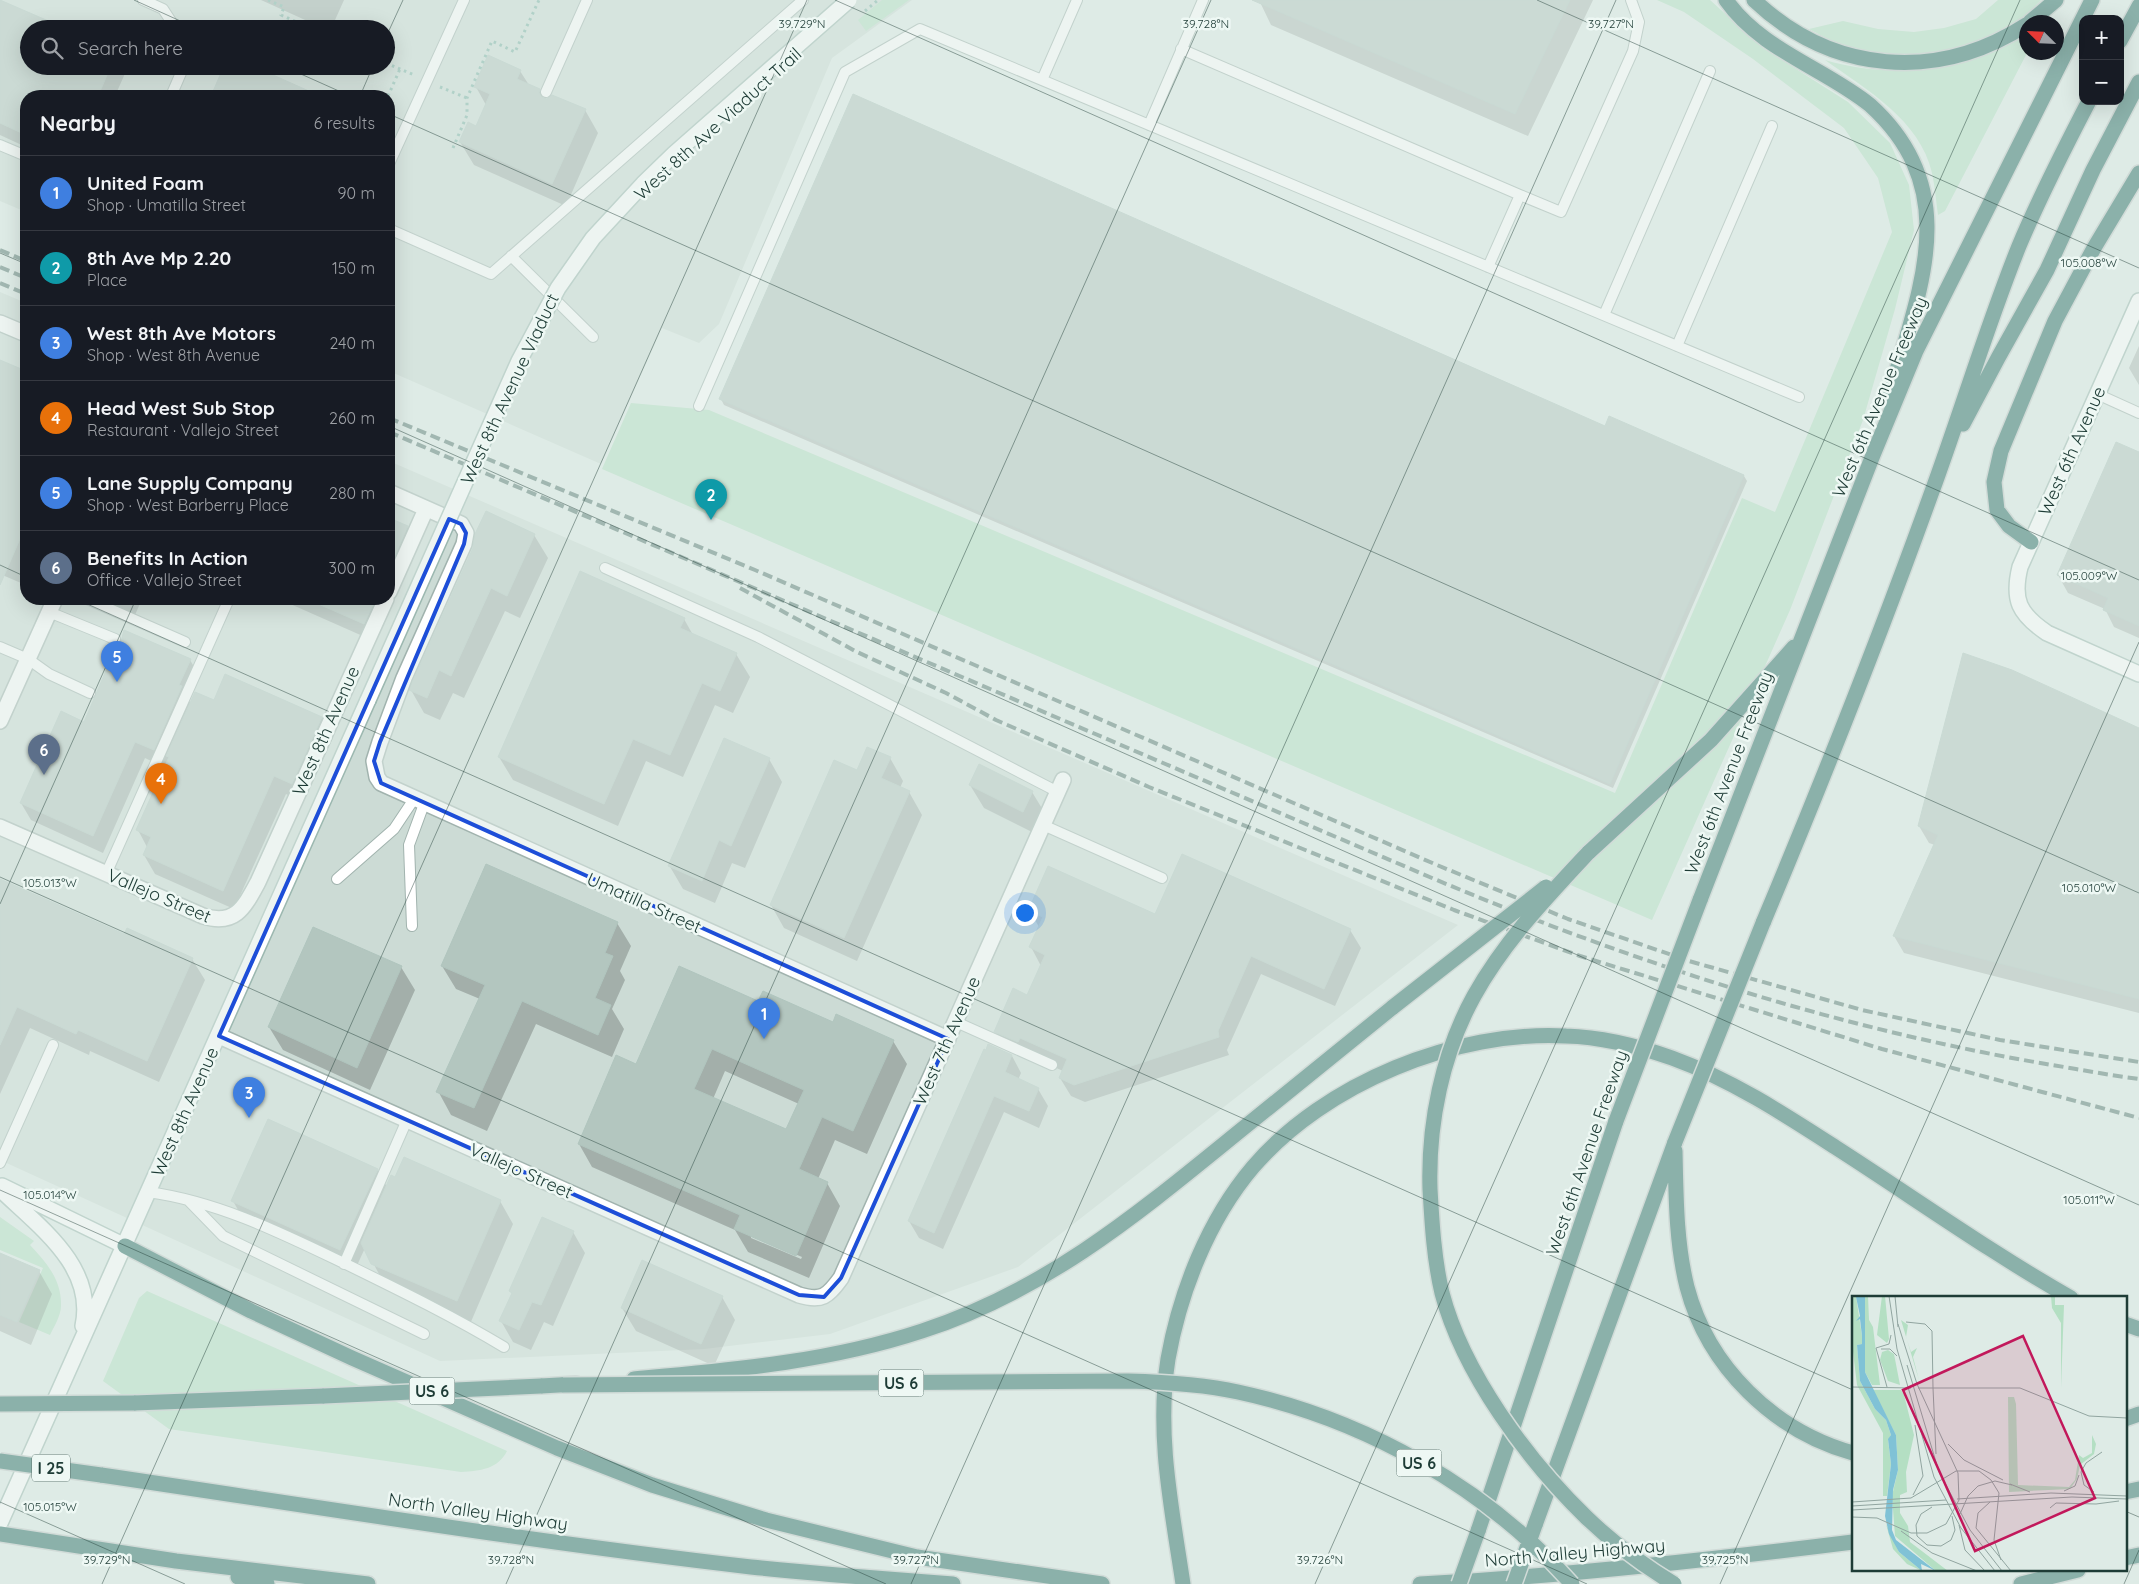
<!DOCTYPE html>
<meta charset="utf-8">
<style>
body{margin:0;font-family:Quicksand,sans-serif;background:#242831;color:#f1f3f6}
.controls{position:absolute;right:15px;top:15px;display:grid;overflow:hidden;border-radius:10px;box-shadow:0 5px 20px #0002}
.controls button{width:45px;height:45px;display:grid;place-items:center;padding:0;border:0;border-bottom:1px solid #363941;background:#171b24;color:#f1f3f6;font:25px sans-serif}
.compass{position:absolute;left:2019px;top:15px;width:45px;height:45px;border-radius:50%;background:#171b24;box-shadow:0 5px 20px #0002;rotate:294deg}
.you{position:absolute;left:1024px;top:912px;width:18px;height:18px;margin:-12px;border:4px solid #fff;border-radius:50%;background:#1a73e8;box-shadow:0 0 0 8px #1a73e833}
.badge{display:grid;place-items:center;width:32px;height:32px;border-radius:50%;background:#8c9099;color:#fff;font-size:16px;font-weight:700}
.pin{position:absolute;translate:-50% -41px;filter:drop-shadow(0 1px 2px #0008)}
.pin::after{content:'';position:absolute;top:26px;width:18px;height:15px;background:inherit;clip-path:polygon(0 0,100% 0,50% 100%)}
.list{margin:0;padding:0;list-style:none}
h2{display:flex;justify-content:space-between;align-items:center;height:65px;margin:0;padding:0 20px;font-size:21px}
h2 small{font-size:16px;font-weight:400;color:#9ea1a6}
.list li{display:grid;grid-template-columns:32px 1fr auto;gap:15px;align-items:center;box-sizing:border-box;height:75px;padding:0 20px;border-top:1px solid #363941}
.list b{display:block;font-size:19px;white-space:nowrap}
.list p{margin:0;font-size:16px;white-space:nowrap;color:#9ea1a6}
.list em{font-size:16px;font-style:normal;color:#9ea1a6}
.icon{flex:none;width:28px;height:28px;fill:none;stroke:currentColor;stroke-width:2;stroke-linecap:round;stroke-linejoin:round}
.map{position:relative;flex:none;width:2139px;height:1584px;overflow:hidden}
.search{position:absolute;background:#171b24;box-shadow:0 5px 20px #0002;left:20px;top:20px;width:375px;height:55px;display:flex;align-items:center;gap:12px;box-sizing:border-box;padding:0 18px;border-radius:28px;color:#9ea1a6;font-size:19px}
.panel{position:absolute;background:#171b24;box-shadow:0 5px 20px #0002;left:20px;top:90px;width:375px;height:515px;border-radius:20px}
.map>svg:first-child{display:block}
</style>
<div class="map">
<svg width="2139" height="1584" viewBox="0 0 2139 1584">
<rect width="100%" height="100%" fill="#deebe6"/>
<path fill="#ccdbd5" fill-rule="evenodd" d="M0 0H912L832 58 719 324 699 343 662 328 601 464 389 371V96H26V212L0 201ZM29 29H386V66H29Z
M0 292 26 303V599H389V461L1458 925 1018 1267 830 1334 704 1349 440 1361 0 1160Z"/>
<path fill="#b4dfc3" d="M882 0H909L866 31 858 20Z
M1657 0H1710L1763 48 1848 102 1890 143 1909 185 1914 230 1895 309 1863 420 1790 610 1652 920 602 469 631 403 709 410 1615 793 1742 498 1775 512 1892 232 1878 178 1844 128 1753 59 1684 12Z
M1998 0H2041C2035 6 2029 14 2021 18 1970 53 1900 65 1840 44 1830 41 1819 34 1809 29L1843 21 1878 29 1914 32 1944 28 1976 19Z
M2026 33 2027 53 1945 211 1938 215C1936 201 1935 187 1932 173 1920 120 1866 89 1825 60 1892 80 1968 71 2026 33Z
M0 1217 34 1241 30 1245C46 1262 62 1280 61 1306 61 1315 54 1327 50 1335L19 1322 43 1268 0 1250Z
M147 1291 507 1451C498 1469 480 1471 461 1472L169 1429 103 1381 139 1298Z"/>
<path fill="#0003" fill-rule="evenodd" d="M0 0 29 29V66H125L127 69 115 96H26V147L0 135Z
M261 0H344L331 29H325Z
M1259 0H1593L1528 136 1271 25Z
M225 66H249L317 96H212Z
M520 71 529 85 539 90 544 100 585 110 598 133 566 206 474 165 460 142 476 127 486 105 476 87Z
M2139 346V385L2129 368Z
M0 361 26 372V572L21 583 0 574Z
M721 399 1606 427 1610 418 1744 476 1747 481 1613 788 724 405Z
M2139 454V638L2114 627 2105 609 2068 593 2058 575Z
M389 519 407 527 417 544 374 641 279 599H389Z
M534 535 548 558 520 618 505 611 464 698 453 693 440 720 424 713 411 690 474 548Z
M103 599H142L135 615 105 602Z
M150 599H163L161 604Z
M213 599H235L231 607Z
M684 619 693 635 736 654 750 677 733 713 715 705 683 777 646 761 618 826 513 780 499 757Z
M190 660 200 677 189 701 191 704 214 702 321 718 333 738 303 802 286 794 234 909 155 874 144 855 147 847 138 830 166 768 145 758 103 853 31 820 21 803 84 723Z
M2139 729V1013L1904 953 1894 936 1935 845 1929 843 1919 826Z
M890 758 903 781 900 788 909 792 922 815 857 961 784 928 771 905 857 772Z
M769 759 782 782 745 868 732 863 715 903 683 889 669 865Z
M970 785 1032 792 1046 815 1036 834 984 808Z
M0 881 124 936 192 959 205 980 159 1082 90 1051 89 1055 30 1028 0 1094Z
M1030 911 1156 915 1350 930 1361 948 1335 1006 1261 974 1227 1050 1229 1055 1085 1102 1071 1096 1060 1078 1063 1071 1030 1056 1006 1050 995 1031 1028 996 1041 966 1031 947 1039 927Z
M617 923 631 946 620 971 625 980 612 1009 624 1029 612 1057 536 1024 487 1131 451 1115 438 1091 480 999 456 989 442 966Z
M401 967 415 990 370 1090 283 1050 269 1027Z
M759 1003 893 1041 907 1064 867 1154 835 1140 818 1179 827 1183 840 1206 809 1278 748 1252 735 1230 592 1167 579 1144 637 1065ZM725 1071 799 1104 787 1131 713 1099ZM751 1235 802 1257 801 1259 751 1238Z
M987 1051 1012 1056 1021 1073 1018 1080 1038 1089 1048 1106 1039 1128 1004 1112 943 1249 919 1238 909 1221Z
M377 1170 387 1187 500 1201 513 1224 470 1324 386 1287 365 1248 354 1272 246 1224 233 1201Z
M573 1232 585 1253 553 1326 544 1322 531 1350 513 1342 501 1321 512 1294 511 1291Z
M0 1254 39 1271 52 1294 31 1345 0 1331Z
M722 1297 735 1320 714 1366 636 1331 622 1308Z"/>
<path fill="#b3c6bf" stroke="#b0c5be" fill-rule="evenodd" d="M0 0 67 29H29V66H111L98 96H26V135L0 123Z
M1252 0H1570L1515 114Z
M488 55 521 70 517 79 540 89 539 93 543 98 547 99 552 95 586 109 552 184 459 142 468 122 476 126 490 94 474 87Z
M224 66H253L320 96H211Z
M853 94 1605 426 1609 416 1744 475 1610 784 719 399Z
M0 360 26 371V525L0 585Z
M2116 442 2139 452V626L2103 610 2108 598 2057 575Z
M486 511 535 534 507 596 491 588 451 676 439 670 427 698 409 690 473 548 475 534Z
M389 518 408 526 389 570Z
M580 571 685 618 680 628 737 653 720 691 702 683 670 755 633 739 604 804 498 757Z
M307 599H376L364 624Z
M124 630 191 659 179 685 182 686 154 750 135 742 93 836 20 803 61 711 84 722 117 645 121 642Z
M1963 653 2012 670 2139 728V999L1893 936 1938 835 1918 826Z
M225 674 322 717 292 784 274 776 223 891 143 855 151 837 136 830 169 757 166 756 195 692 214 700Z
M724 738 770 758 731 846 719 840 702 881 668 866Z
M867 747 891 757 881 778 910 791 844 938 770 905 834 760 857 770Z
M979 764 1033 791 1023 812 969 785Z
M1182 854 1351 929 1324 989 1251 956 1218 1031 1219 1037 1074 1085 1059 1078 1067 1059 1020 1038 1018 1042 994 1032 1013 988 1027 995 1045 955 1029 947 1043 917 1028 911 1048 866 1155 914Z
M486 864 618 922 605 953 613 956 595 998 611 1005 598 1035 522 1001 474 1108 436 1092 485 985 441 966Z
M0 879 124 934 127 928 193 958 147 1061 78 1030 76 1034 17 1007 0 1045Z
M313 927 402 966 357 1068 268 1027Z
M679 966 758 1001 763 991 833 1022 836 1014 894 1040 853 1131 822 1117 799 1169 828 1182 796 1256 734 1229 740 1215 578 1144 616 1055 636 1064ZM712 1049 804 1090 786 1129 694 1089Z
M988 1044 1012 1055 1005 1072 1039 1088 1029 1111 994 1096 934 1233 908 1221 984 1049 986 1050Z
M268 1119 378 1169 340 1250 231 1201Z
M404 1157 501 1200 457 1301 371 1264 361 1243 391 1175 395 1177Z
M542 1217 574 1231 541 1305 532 1302 519 1330 499 1321 512 1293 509 1291Z
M0 1253 40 1270 17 1322 0 1315Z
M642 1260 723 1296 701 1344 621 1308Z"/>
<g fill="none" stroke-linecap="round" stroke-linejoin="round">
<g stroke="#a1b3ae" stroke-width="12">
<path id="lane" d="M143 0 163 9 176 29
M1181 49 1520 195 1488 267
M1042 80 1077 0
M546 92 587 0
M171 96 184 66
M1149 125 1203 0
M0 145 26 156
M389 164 464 0
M1520 195 1561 212 1633 51 1639 22 1631 0
M389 229 491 274 803 0
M511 256 593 337
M1604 315 1710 71
M1677 346 1772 126
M2097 394 2139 413
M699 406 845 72 920 29 1799 397
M605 568 758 637 1058 792
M87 599 185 642
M49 612 115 639
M0 647 28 659 49 674 90 693
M1043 825 1162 878
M106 874 229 599
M337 879 394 829 414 799
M412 926 409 845 424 804
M956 1022 1052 1065
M0 1163 53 1045
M148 1192C221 1202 285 1235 350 1266 403 1292 454 1317 504 1347
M188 1200 223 1236 424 1334
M344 1264 407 1120"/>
</g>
<g stroke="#a1b3ae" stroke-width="18">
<path id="street" d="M0 323 26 334
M389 492 461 524 466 533 464 544 404 678 380 742 374 761 377 777 381 783 948 1039
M389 592 426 509
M0 721 55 599
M0 827 203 916C235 926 244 908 258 882L386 599
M219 1036 799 1295C822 1302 828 1296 841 1278L1063 780"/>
</g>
<g stroke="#9cb8b0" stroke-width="18">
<path id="secondary" d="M2139 301 2020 567C2012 600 2019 614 2047 633L2139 674
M2 1186 125 1246
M0 1189C38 1226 96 1266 83 1326
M0 1523 368 700"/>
</g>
<g stroke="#c0c8c7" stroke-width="18">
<path id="highway" d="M1726 0C1761 50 1824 68 1870 105 1965 191 1919 290 1890 394
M1754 0C1832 74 1937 82 2026 25
M2030 22 2056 0
M2120 41 2139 6
M1963 424 1998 358 2047 270 2093 170 2139 82
M2031 542 2009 526 1997 510 1994 482 2001 451 2055 321 2094 248 2139 173
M1588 853 1711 740 1794 647
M1700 900 1873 455 1916 351 2092 0
M1763 923C1822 782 1878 641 1930 497 1961 413 1986 328 2019 246 2040 196 2064 149 2089 101
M1675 1151C1676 1196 1676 1243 1687 1287 1708 1367 1774 1431 1853 1453
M125 1246 251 1311 352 1358 557 1448 652 1485 766 1520 917 1557 1102 1584
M2125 1324 2139 1329
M634 1379C732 1370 828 1362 922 1331 1048 1290 1140 1212 1241 1130 1291 1089 1342 1048 1393 1007
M541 1386 576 1384
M134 1403 324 1396
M2125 1419 2139 1414
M101 1475C318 1507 533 1542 751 1567 818 1574 885 1579 953 1584
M2125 1492 2139 1489
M1535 1525 1675 1142
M1478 1531 1616 1121
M0 1534 176 1561 368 1584
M2125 1558 2139 1555
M238 1577 267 1584
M1183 1584C1172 1510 1156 1434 1168 1359 1180 1292 1208 1220 1253 1167 1325 1083 1456 1030 1566 1036 1602 1037 1638 1046 1672 1058 1730 1079 1784 1114 1835 1147 1913 1197 1990 1252 2071 1298
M1420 1584C1565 1576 1709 1560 1853 1542
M2021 1584 2078 1570"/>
</g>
<path stroke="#7bb2a5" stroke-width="3" stroke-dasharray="2.5 4" stroke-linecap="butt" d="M268 0 284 7 281 15 312 29
M386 63 414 75
M440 87 467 98
M388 96 400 69
M453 148 467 115V98L492 41 515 52 539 0"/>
<use href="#lane" stroke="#fff" stroke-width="10"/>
<use href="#street" stroke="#fff" stroke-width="15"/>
<use href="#secondary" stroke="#fff" stroke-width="15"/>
<use href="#highway" stroke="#276b62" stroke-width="15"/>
<path stroke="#587872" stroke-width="4" stroke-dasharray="10 5" stroke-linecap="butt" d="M0 250 26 261
M0 267 26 278
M0 283 26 294
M389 418 755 570 1437 865 1568 919 1689 961 1862 1010 2000 1040 2139 1062
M389 432 1432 878C1629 961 1835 1028 2046 1064 2077 1069 2108 1075 2139 1079
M740 588 857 652 946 693 996 720 1149 787 1454 910 1580 956 1882 1049 2139 1118"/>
<g stroke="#9cb8b0" stroke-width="18" stroke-linecap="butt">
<path id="secondary-bridge" d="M368 700 519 361 558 288 593 238 643 184 674 154 849 0"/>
</g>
<g stroke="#c0c8c7" stroke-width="18" stroke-linecap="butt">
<path id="highway-bridge" d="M1588 853C1546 898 1504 942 1474 996 1442 1054 1428 1124 1430 1189 1432 1224 1434 1259 1442 1293 1463 1373 1528 1461 1587 1518 1613 1543 1643 1565 1674 1584
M1393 1007 1546 887
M1616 1121 1700 900
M1675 1142 1763 923
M563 1385 1128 1381C1165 1382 1202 1384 1238 1392 1364 1419 1486 1487 1572 1584
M324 1396 541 1386
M0 1404 134 1403
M0 1461 101 1475
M1459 1584 1478 1531
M1514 1584 1535 1525"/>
</g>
<path stroke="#7bb2a5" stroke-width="3" stroke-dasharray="2.5 4" stroke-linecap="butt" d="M865 11 878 0"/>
<use href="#secondary-bridge" stroke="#fff" stroke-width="15"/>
<use href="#highway-bridge" stroke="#276b62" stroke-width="15"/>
</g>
<path d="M0 0H2139V1584H0ZM449 519 461 524 466 533 464 544 380 742 374 761 381 783 948 1039 841 1278 824 1297 799 1295 219 1036Z" fill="#deebe6" fill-opacity=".55" fill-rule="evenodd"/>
<path fill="none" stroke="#1d4ed8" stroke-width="4" stroke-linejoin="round" d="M449 519 461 524 466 533 464 544 380 742 374 761 381 783 948 1039 841 1278 824 1297 799 1295 219 1036Z"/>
<path fill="none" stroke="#1e3c36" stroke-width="1" stroke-opacity="0.45" d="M134 0 198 29M835 0 2139 580M1537 0 2139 268M386 37 403 0M283 66 350 96M360 96 373 66M389 114 2139 893M0 253 26 264M389 426 2139 1205M0 565 26 577M76 599 1853 1390M0 877 1587 1584M0 904 136 599M0 1190 886 1584M0 1502 185 1584M2125 1511 2139 1517M102 1584 807 0M506 1584 1211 0M911 1584 1616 0M1315 1584 2020 0M1720 1584 2139 642M2124 1584 2139 1550"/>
<g text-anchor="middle" stroke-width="5" stroke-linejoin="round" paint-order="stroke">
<g fill="#eef8f4" stroke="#5c746f" stroke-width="1">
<rect x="878.5" y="1369.5" width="45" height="27" rx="4"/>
<rect x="409.5" y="1377.5" width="45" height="27" rx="4"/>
<rect x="1396.5" y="1449.5" width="45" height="27" rx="4"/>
<rect x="32" y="1454.5" width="38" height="27" rx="4"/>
</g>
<g font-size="16" font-weight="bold" fill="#1e3c36">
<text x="901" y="1389">US 6</text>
<text x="432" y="1397">US 6</text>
<text x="1419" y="1469">US 6</text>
<text x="51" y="1474">I 25</text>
</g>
<g font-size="18" fill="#1e3c36" stroke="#eef8f4">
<text transform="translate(718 124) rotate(-42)" y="6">West 8th Ave Viaduct Trail</text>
<text transform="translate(510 389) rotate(-65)" y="6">West 8th Avenue Viaduct</text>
<text transform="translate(1880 397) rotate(-67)" y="6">West 6th Avenue Freeway</text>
<text transform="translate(2072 451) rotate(-66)" y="6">West 6th Avenue</text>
<text transform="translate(326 731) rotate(-66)" y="6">West 8th Avenue</text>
<text transform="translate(1729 773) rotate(-69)" y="6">West 6th Avenue Freeway</text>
<text transform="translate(159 896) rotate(23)" y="6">Vallejo Street</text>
<text transform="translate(644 903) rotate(24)" y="6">Umatilla Street</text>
<text transform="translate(947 1041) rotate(-66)" y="6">West 7th Avenue</text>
<text transform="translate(185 1112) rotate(-66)" y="6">West 8th Avenue</text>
<text transform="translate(1587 1153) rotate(-71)" y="6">West 6th Avenue Freeway</text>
<text transform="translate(521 1171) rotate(24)" y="6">Vallejo Street</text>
<text transform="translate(478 1512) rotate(8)" y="6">North Valley Highway</text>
<text transform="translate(1575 1553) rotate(-5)" y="6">North Valley Highway</text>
</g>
</g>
<g transform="translate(1852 1296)">
<rect width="275" height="275" fill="#deebe6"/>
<path d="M4 0 10 40V48L5 49 8 85 23 113 34 124 39 139 36 144 39 168 35 200H31V137L5 89 0 47V2ZM13 0H16L17 24 21 31 28 89H20L13 76ZM30 0H33L37 43 35 47 25 39ZM199 0H203V9H212L209 92V27L200 12ZM49 24 56 29 54 41 59 56 65 52 61 61 67 84ZM36 54 42 58 48 89 36 85 28 64 30 56ZM21 94H49L52 99 62 139 54 176 55 196 48 199V217L56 230 58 246 96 275H84L43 240 40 200 46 174 44 139ZM156 101H162L164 108 166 189 217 191 223 184 227 159 231 162 240 157V139L244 148 242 158 228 169 225 183 218 193 157 196ZM34 228 47 256 70 275 55 268 41 253Z" fill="#b4dfc3"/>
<path d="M13 0V76L44 139 46 174 41 194 40 234 44 244 84 275 69 268 70 275 47 256 37 238 33 220 39 168 36 143 39 139 34 124 23 113 8 85 5 49 10 48V40L8 23 4 25 8 20 4 1Z" fill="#80c2d6"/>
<path fill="none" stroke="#91a5a0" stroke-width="1" d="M37 0 45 53 82 181 109 232 143 275M43 0 46 31M54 26 73 28 80 35 81 92M24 52 35 91M24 52 37 48 39 39M29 53H38L45 60M55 69 87 176 118 234 150 275M0 91 59 92M66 92H168L237 120 275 122M81 92 84 158M96 148 112 164 151 184M158 188 178 196M212 195 223 190 227 179M242 196 232 189 229 176 234 167 250 156M61 199 71 180 63 129M105 203 199 197 275 200M0 206 59 202 104 175H127L139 184 147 197 142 244 149 264M138 206 126 217 124 232 159 275M0 210 94 204M80 211 69 218 64 229 65 240 75 249 89 250 99 244 103 234 100 220M198 212 204 207 244 208 267 205M0 214 220 201 275 203M108 218 116 200 126 190 143 185 160 189M0 221 25 222 59 237H75L94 228 107 204 106 177 65 88 46 28M107 229 113 254 133 275M49 235 80 257 125 275"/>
<path fill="#c2185b" fill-opacity="0.15" stroke="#c2185b" stroke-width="2.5" d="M171 40 243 202 123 255 51 94Z"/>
<rect width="275" height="275" fill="none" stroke="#1e3c36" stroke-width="2.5"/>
</g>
<g font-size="12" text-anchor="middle" fill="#1e3c36" stroke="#eef8f4" stroke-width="5" stroke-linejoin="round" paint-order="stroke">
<text x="802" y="28">39.729°N</text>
<text x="1206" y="28">39.728°N</text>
<text x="1611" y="28">39.727°N</text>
<text x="2089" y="267">105.008°W</text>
<text x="2089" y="580">105.009°W</text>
<text x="50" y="887">105.013°W</text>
<text x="2089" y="892">105.010°W</text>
<text x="50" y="1199">105.014°W</text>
<text x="2089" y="1204">105.011°W</text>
<text x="50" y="1511">105.015°W</text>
<text x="107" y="1564">39.729°N</text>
<text x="511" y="1564">39.728°N</text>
<text x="916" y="1564">39.727°N</text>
<text x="1320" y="1564">39.726°N</text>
<text x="1725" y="1564">39.725°N</text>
</g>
</svg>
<div class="controls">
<button>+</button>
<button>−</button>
</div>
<svg class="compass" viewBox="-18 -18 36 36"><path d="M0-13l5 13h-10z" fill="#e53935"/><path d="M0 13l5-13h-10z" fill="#9ea1a6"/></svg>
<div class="you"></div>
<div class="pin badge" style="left:764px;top:1039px;background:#3f7fe0">1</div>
<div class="pin badge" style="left:711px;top:520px;background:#0f9aa8">2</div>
<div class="pin badge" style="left:249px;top:1118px;background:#3f7fe0">3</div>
<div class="pin badge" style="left:161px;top:804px;background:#e8710a">4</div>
<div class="pin badge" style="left:117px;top:682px;background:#3f7fe0">5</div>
<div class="pin badge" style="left:44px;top:775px;background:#5c6f8a">6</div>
<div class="search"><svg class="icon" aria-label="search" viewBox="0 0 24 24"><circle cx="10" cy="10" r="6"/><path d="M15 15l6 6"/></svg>Search here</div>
<section class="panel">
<h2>Nearby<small>6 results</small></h2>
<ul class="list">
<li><span class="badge" style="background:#3f7fe0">1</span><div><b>United Foam</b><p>Shop · Umatilla Street</p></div><em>90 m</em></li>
<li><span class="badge" style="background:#0f9aa8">2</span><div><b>8th Ave Mp 2.20</b><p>Place</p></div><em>150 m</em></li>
<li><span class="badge" style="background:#3f7fe0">3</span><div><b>West 8th Ave Motors</b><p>Shop · West 8th Avenue</p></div><em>240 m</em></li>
<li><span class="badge" style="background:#e8710a">4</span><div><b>Head West Sub Stop</b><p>Restaurant · Vallejo Street</p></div><em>260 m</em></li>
<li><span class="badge" style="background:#3f7fe0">5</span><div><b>Lane Supply Company</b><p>Shop · West Barberry Place</p></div><em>280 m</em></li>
<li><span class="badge" style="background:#5c6f8a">6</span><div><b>Benefits In Action</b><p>Office · Vallejo Street</p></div><em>300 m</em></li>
</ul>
</section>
</div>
